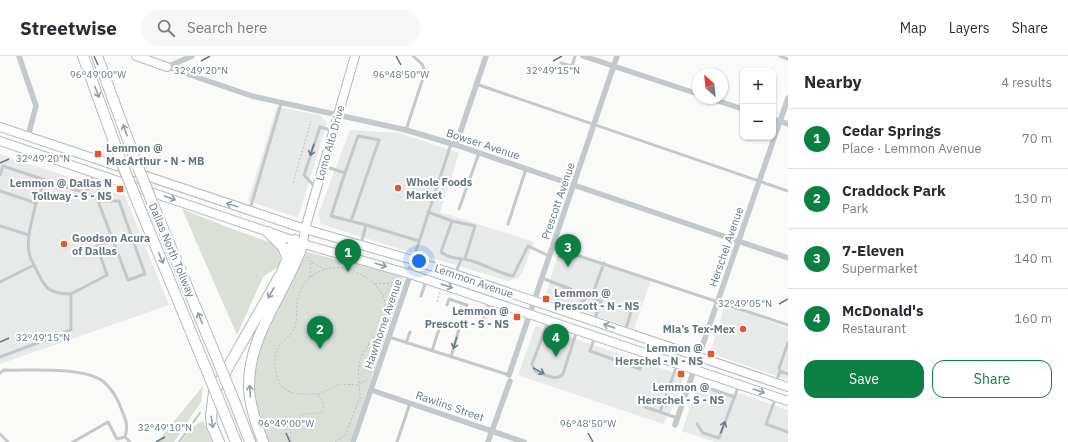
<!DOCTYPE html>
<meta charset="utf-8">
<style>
body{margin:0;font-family:"IBM Plex Sans",sans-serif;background:#f7f7f7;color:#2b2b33}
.controls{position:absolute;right:12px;top:12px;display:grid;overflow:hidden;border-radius:8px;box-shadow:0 1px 3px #0004}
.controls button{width:36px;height:36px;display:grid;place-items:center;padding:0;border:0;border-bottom:1px solid #e1e1e2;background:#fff;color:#2b2b33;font:20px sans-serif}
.compass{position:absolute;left:692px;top:12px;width:36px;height:36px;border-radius:50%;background:#fff;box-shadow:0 1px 3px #0004;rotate:333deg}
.you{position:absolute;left:419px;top:205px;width:14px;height:14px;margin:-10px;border:3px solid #fff;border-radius:50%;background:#1a73e8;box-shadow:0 0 0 6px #1a73e833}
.badge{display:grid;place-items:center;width:26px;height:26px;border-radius:50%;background:#0b8043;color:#fff;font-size:13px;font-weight:700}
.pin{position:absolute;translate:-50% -33px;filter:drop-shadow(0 1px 2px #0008)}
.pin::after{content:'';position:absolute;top:21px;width:14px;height:12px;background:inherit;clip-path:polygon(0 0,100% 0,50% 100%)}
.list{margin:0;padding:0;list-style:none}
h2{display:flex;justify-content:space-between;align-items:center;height:52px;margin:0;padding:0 16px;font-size:17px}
h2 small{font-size:13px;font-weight:400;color:#7c7c81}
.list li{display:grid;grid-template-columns:26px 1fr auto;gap:12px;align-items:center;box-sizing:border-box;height:60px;padding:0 16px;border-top:1px solid #e1e1e2}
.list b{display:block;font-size:15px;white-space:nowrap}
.list p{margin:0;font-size:13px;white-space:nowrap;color:#7c7c81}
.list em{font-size:13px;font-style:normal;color:#7c7c81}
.actions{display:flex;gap:8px;padding:12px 16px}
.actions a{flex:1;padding:9px 0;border:1px solid #0b8043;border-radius:12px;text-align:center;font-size:14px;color:#0b8043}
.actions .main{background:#0b8043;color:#fff}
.icon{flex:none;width:22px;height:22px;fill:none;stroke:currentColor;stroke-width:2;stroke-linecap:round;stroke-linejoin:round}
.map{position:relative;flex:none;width:788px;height:386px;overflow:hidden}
header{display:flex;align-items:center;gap:24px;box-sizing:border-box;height:56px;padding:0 20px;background:#fff;border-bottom:1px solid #e1e1e2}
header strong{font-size:19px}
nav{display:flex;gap:22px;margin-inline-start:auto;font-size:14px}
.search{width:280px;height:36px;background:#f7f7f7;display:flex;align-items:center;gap:10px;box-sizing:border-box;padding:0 14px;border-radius:22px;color:#7c7c81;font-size:15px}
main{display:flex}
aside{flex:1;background:#fff}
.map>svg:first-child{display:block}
</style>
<header>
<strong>Streetwise</strong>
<div class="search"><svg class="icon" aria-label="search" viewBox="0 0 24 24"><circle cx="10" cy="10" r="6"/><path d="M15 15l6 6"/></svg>Search here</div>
<nav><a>Map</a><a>Layers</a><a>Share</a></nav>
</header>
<main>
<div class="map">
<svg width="788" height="386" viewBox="0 0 788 386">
<rect width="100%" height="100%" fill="#fafaf8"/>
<path fill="#e8e9e9" d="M277 51 320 59 327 67 298 162 248 145Z
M350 74 399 77 459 97 440 156 534 186 522 217 518 222 508 225 426 200 425 201 321 168 318 159Z
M0 98 125 140 169 249 0 308Z
M559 195 651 224 634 273 545 242Z
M725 249 788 272V324L710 297Z
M537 270 681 319 682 327 671 355 663 368 518 319 535 271Z
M704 329 729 337 741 338 788 354V386H715L682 375 697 331 702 332Z"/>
<path fill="#dadfd7" d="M182 153 227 171 277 189 282 208 263 221 237 279Z
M307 196 394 218 401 221 404 225 350 386H266C261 369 254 351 253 333 249 297 275 258 291 228 296 219 299 200 307 196Z
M203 330 201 346 174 386H157Z
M203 365 212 386H181L192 371Z"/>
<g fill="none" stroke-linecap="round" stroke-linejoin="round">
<path stroke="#bbc7cb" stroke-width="2" d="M179 386 200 357"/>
<g stroke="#b3babf" stroke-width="10">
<path id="secondary" d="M136 0 167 11
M0 71 305 173 413 204 788 331
M0 85 307 189 410 218 788 345
M303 187 305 173 355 0"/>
</g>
<g stroke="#b4b9bd" stroke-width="12">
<path id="highway" d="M83 0 121 105
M97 0 138 111
M135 140 207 315
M152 146 215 298
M268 176 283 191 288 203
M233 342 250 386
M225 359 236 386
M219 386 212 370 211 360 214 336 282 216 295 184
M263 386C257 369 250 351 249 333 247 279 287 236 303 187"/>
</g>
<path stroke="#bbbfc2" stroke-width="1" stroke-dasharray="2 2" stroke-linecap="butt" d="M293 127 311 65
M307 201 311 206 324 213
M310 221 311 206
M375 228 392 227 398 223
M383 240 392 228
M437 246 440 236
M318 338 340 328 359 329 361 326 367 325
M291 386C289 374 293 360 306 358 311 357 317 358 322 356L324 348 318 338C310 338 298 339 290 336 275 331 272 306 277 294 280 286 289 282 293 275 299 266 295 253 298 242 304 215 335 204 358 217 371 223 383 234 385 248 388 271 368 283 361 303 356 316 360 329 360 342H361
M335 386 346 378 359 343"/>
<path stroke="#c3c8cc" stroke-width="3" d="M780 0 788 3
M561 7 572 10 575 0
M476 28 788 135
M406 74 425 16 422 8 413 0
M324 110 345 117 331 160 366 169 361 188
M345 117 358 80 379 84 351 165
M0 119 3 110 48 125
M316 132 304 119 320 71 333 75
M0 135 36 147C32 166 22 192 34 209
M86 137 95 141 98 145 128 224 145 218 119 145H98
M36 147 44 128 48 125 86 137 94 117
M250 153 281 48
M459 153 479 97
M428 156 452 165 441 196C453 204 456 201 468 204 483 207 496 217 513 220L528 190 549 200
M452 165 475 170 465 203
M508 168 526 113
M366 169 419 185
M0 170 29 179
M552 191 788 269
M413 204 451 88
M455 218 461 204
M542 222 601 245 594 265
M0 226 34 209C44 230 46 238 71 238V274L0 301
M71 238 107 219 97 190 112 184
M421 240 426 225
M447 249 449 243 467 249 465 255
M555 251 565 231
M576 258 580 247 593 237 604 207
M484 262 490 246
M548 266 532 308 535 315C544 318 556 326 563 318L577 274
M625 276 633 249
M389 281 509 319
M595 281 590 295 640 313 645 298
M406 287 410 276
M788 287 779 312 780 315 788 318
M432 295 441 267
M451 301 459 273
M0 317 4 314C30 315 84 310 104 326 111 332 118 343 121 352 125 363 129 368 125 381L130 386
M776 327 780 315
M708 332 734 341
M776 341 766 368 788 376
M645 351 660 356
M677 362 660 356 677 309
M697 368 703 377 719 382 739 329
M0 378 8 386
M73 386 108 366 117 383 125 381
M397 386 410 347"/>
<path stroke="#c3c8cc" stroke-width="5.5" d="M19 0 36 50 28 80
M583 0 698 38
M167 11 252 40 406 74 456 89 788 202
M167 11 192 0
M709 42 743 53
M773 63 788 68
M456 89 486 0
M509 319 617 0
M371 334 524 386
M675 369 788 42
M353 386 408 225 413 204
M488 386 510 325"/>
<use href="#secondary" stroke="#fff" stroke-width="8"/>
<use href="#highway" stroke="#fff" stroke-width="10"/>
<g stroke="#b4b9bd" stroke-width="12" stroke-linecap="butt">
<path id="highway-bridge" d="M121 105 135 140
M138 111 152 146
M215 298 233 342
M207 315 225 359"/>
</g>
<use href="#highway-bridge" stroke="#fff" stroke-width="10"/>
</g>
<defs><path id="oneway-shaft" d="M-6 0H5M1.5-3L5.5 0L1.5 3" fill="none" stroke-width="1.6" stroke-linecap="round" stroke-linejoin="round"/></defs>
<g stroke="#939fa8">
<use href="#oneway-shaft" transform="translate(97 36) rotate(69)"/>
<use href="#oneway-shaft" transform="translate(125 74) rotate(-110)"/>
<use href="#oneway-shaft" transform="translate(170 142) rotate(19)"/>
<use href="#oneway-shaft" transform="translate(232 149) rotate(-162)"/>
<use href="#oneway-shaft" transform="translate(161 202) rotate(67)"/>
<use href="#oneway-shaft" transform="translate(381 209) rotate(16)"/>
<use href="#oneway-shaft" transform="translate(447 230) rotate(19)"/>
<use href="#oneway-shaft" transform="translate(271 237) rotate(119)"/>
<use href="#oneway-shaft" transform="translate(200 262) rotate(-112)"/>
<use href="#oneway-shaft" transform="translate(609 270) rotate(-161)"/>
<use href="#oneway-shaft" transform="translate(250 335) rotate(-94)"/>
<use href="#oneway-shaft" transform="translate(759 335) rotate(19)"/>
<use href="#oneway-shaft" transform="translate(212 366) rotate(81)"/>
</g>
<g stroke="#6a7a87">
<use href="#oneway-shaft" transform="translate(312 94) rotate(108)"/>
<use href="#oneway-shaft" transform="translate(455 287) rotate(106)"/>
<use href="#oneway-shaft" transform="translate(539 315) rotate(28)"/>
<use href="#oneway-shaft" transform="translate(723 371) rotate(-70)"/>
</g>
<path fill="none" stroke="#657683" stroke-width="1.5" d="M94 0 98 9M396 0 401 9M201 5 210 0M553 5 562 0M0 107 9 103M779 248 788 243M0 286 9 282M286 377 290 386M588 377 593 386M156 386 165 381"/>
<g fill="#e4572e" stroke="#fff" stroke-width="1.5">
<rect x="94" y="94" width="8" height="8" rx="2"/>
<circle cx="398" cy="132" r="4"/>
<rect x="116" y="129" width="8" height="8" rx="2"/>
<circle cx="64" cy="188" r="4"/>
<rect x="542" y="239" width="8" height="8" rx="2"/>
<rect x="513" y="257" width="8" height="8" rx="2"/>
<circle cx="743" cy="273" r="4"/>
<rect x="707" y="294" width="8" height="8" rx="2"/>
<rect x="677" y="314" width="8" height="8" rx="2"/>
</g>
<g text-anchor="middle" stroke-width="4" stroke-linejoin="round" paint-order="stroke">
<g font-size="11" fill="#657683" stroke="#fff">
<text transform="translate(330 87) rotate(-74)" y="4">Lomo Alto Drive</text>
<text transform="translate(483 88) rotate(18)" y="4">Bowser Avenue</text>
<text transform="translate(558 145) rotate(-71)" y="4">Prescott Avenue</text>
<text transform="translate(726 191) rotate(-71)" y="4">Herschel Avenue</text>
<text transform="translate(172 194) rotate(67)" y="4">Dallas North Tollway</text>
<text transform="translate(474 225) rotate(19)" y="4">Lemmon Avenue</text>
<text transform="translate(383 268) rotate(-71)" y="4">Hawthorne Avenue</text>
<text transform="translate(450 350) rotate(19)" y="4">Rawlins Street</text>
</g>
<g font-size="11" font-weight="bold" fill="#657683" stroke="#fff" text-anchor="start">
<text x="106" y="96">Lemmon @<tspan x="106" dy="13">MacArthur - N - MB</tspan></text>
<text x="406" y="130">Whole Foods<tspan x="406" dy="13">Market</tspan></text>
<text x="112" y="131" text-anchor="end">Lemmon @ Dallas N<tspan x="112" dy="13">Tollway - S - NS</tspan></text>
<text x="72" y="186">Goodson Acura<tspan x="72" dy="13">of Dallas</tspan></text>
<text x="554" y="241">Lemmon @<tspan x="554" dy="13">Prescott - N - NS</tspan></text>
<text x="509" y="259" text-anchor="end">Lemmon @<tspan x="509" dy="13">Prescott - S - NS</tspan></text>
<text x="735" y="277" text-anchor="end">Mia’s Tex-Mex</text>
<text x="703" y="296" text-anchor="end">Lemmon @<tspan x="703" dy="13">Herschel - N - NS</tspan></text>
<text x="681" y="335" text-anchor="middle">Lemmon @<tspan x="681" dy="13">Herschel - S - NS</tspan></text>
</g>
</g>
<g font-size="10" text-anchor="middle" fill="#657683" stroke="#fff" stroke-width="4" stroke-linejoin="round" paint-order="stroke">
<text x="201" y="18">32°49'20"N</text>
<text x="553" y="18">32°49'15"N</text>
<text x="98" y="22">96°49'00"W</text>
<text x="401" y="22">96°48'50"W</text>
<text x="43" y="106">32°49'20"N</text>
<text x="745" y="251">32°49'05"N</text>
<text x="43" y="285">32°49'15"N</text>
<text x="286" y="371">96°49'00"W</text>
<text x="588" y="371">96°48'50"W</text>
<text x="165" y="375">32°49'10"N</text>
</g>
</svg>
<div class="controls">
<button>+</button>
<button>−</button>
</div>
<svg class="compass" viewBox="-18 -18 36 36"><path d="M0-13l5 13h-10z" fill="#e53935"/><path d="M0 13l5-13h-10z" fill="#7c7c81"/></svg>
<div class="you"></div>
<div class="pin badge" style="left:348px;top:216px">1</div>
<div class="pin badge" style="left:320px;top:293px">2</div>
<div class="pin badge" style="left:568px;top:211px">3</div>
<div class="pin badge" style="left:556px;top:301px">4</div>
</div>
<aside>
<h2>Nearby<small>4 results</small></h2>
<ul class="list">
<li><span class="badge">1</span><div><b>Cedar Springs</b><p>Place · Lemmon Avenue</p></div><em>70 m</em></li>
<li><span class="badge">2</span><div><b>Craddock Park</b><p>Park</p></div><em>130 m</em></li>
<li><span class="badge">3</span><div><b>7-Eleven</b><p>Supermarket</p></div><em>140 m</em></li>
<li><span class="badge">4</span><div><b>McDonald's</b><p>Restaurant</p></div><em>160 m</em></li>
</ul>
<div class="actions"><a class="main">Save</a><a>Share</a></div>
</aside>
</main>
